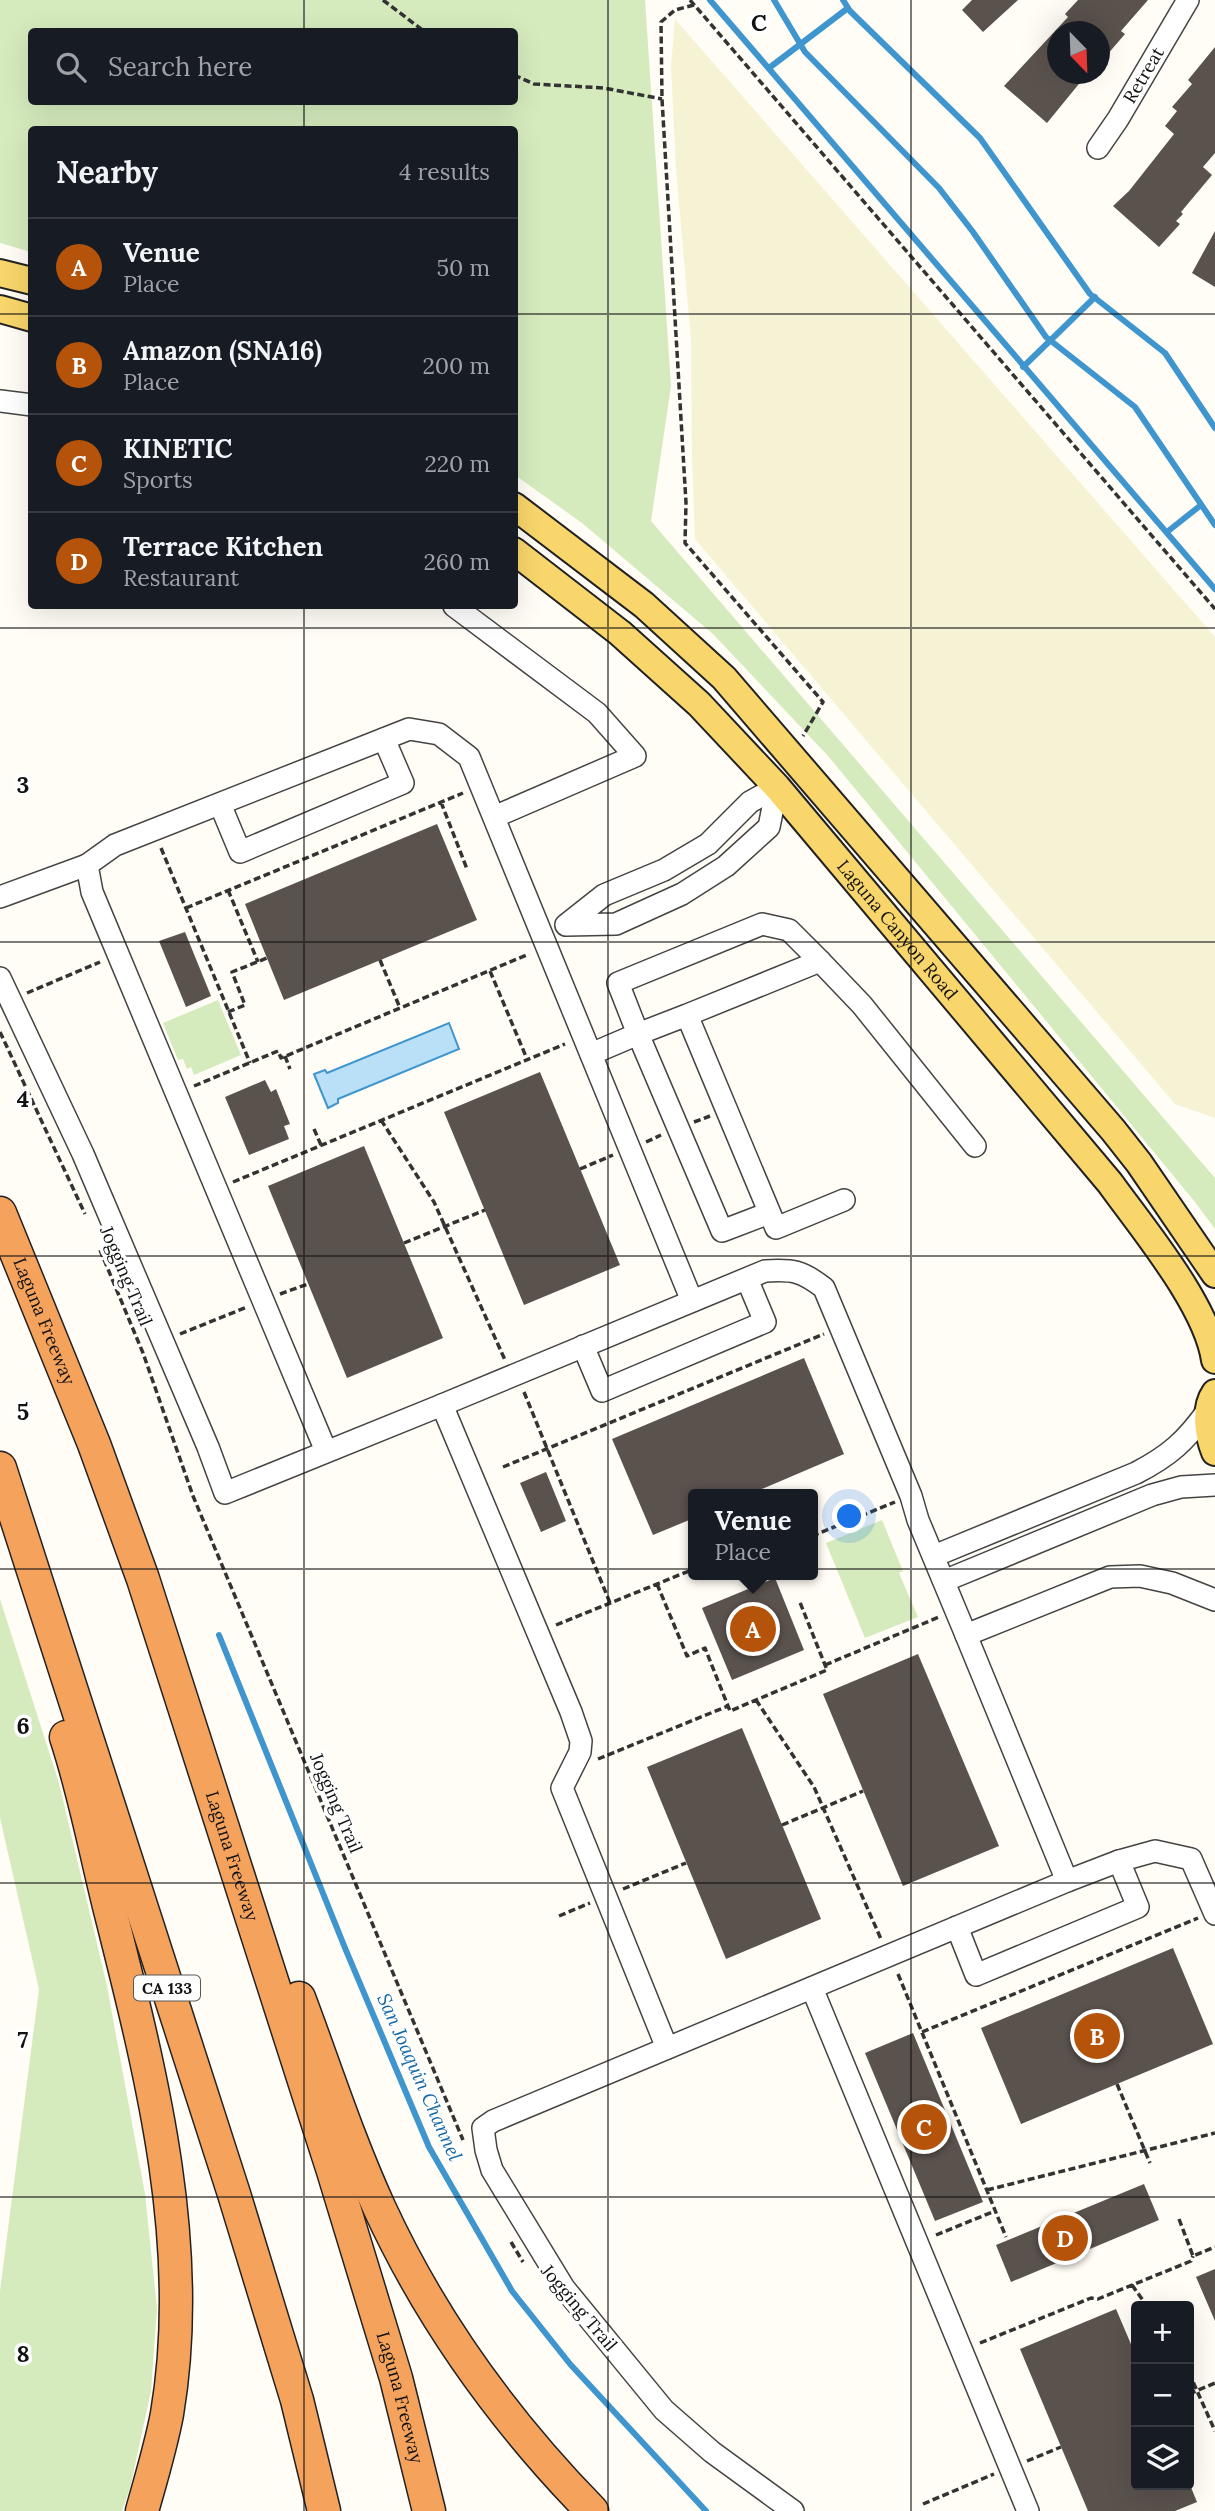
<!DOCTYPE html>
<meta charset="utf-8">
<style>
body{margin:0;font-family:Lora,serif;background:#20242c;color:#f1f3f6}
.controls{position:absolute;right:21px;bottom:21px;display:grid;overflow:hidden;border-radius:7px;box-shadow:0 7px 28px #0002}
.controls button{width:63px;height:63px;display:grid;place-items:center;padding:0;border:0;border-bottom:2px solid #363941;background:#171b24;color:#f1f3f6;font:35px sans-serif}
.compass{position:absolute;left:1047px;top:21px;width:63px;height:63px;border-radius:50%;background:#171b24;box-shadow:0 7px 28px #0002;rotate:157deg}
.you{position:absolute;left:850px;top:1517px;width:24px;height:24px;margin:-18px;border:5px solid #fff;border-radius:50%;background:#1a73e8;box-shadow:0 0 0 10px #1a73e833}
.badge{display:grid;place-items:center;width:46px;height:46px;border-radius:50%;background:#b45309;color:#fff;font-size:23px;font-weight:700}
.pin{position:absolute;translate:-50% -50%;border:4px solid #fff;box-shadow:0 2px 7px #0006}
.popup{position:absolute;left:688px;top:1489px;width:130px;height:91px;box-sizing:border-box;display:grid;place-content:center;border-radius:7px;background:#171b24;filter:drop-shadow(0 2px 5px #0005);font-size:23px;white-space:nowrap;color:#9ea1a6}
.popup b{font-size:26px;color:#f1f3f6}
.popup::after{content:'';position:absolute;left:50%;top:100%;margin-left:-14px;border:14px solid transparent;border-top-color:#171b24}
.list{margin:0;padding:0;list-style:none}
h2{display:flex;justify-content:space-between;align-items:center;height:91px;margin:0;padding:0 28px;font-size:30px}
h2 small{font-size:23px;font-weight:400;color:#9ea1a6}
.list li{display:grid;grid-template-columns:46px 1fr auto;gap:21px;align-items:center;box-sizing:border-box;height:98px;padding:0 28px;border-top:2px solid #363941}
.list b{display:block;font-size:26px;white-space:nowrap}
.list p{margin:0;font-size:23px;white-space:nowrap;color:#9ea1a6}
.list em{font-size:23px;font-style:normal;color:#9ea1a6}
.icon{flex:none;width:38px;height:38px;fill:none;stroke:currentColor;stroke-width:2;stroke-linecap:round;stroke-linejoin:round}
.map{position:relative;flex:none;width:1215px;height:2511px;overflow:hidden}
.search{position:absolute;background:#171b24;box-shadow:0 7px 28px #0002;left:28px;top:28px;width:490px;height:77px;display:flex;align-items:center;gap:18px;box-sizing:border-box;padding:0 24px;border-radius:7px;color:#9ea1a6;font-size:26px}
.panel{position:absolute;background:#171b24;box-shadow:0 7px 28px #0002;left:28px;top:126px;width:490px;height:483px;border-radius:7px}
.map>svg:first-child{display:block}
</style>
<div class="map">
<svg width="1215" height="2511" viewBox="0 0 1215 2511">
<rect width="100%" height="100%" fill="#fffdf5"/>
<path fill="#f6f3d4" d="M675 19 1215 637V1118L1175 1104 695 539 692 458 691 340 676 169 671 66Z"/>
<path fill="#d5ebbd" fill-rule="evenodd" d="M0 0H645L671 386 651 521 1215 1178V1229L1195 1202 829 757 713 634 582 523 515 475 514 130H32L31 252 0 243ZM32 32H514V102H32Z
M218 1000 241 1055 194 1075 191 1067 187 1069 183 1059 178 1060 163 1023Z
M882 1520 903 1571 899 1573 918 1617 865 1638 826 1543Z
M0 1599 59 1783 107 1986 145 2194 157 2308 151 2391 130 2488 122 2511H0V2291L39 1989 0 1818Z"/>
<path fill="#b9e0f7" stroke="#3f96cf" stroke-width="2" d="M449 1023 459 1049 338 1099V1103L328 1108 314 1074 325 1070 327 1073Z"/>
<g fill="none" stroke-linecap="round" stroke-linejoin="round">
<path stroke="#3f96cf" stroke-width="6" d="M710 0 1215 589
M774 0 805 52 939 188 973 232 1046 337 1135 407 1215 525
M843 0 850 11 980 138 1090 294 1165 353 1215 428
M769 68 848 8
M1023 367 1095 297
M1167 532 1201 505
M219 1635 345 1948 429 2147 512 2291 570 2364 706 2511"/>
</g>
<path fill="#5a524d" d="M972 0H1018L983 32 962 10Z
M1078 0H1148L1121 31 1125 34 1100 63V32H1058V74H1087L1047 123 1004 86 1068 17 1065 14Z
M1215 47V153L1203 167 1212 175 1181 212 1183 214 1176 221 1180 224 1159 247 1113 206 1129 191 1174 134 1165 126 1177 111 1172 107 1192 84 1188 80Z
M1215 231V287L1192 273Z
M437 824 477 920 284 1000 245 904Z
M185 932 211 996 186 1007 159 941Z
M540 1072 620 1265 524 1305 444 1112Z
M265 1080 271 1092 276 1089 290 1124 284 1126 289 1139 249 1155 225 1097Z
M364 1146 443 1338 347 1378 268 1186Z
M804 1358 844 1454 750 1494H694V1518L653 1535 612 1439Z
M546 1472 566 1521 541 1532 520 1483Z
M775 1578 804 1650 732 1680 702 1608Z
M918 1654 999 1846 903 1886 823 1694Z
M742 1728 821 1919 726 1959 647 1767Z
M1173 1948 1213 2044 1021 2124 981 2028Z
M913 2033 983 2202 935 2221 865 2053Z
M1144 2184 1159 2220 1011 2282 996 2245Z
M1215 2269V2321L1196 2277Z
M1116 2309 1136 2356V2485H1190L1197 2502 1175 2511H1088L1020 2349Z"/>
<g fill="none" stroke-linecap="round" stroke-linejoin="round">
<g stroke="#444" stroke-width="24">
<g id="minor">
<path id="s1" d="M1098 148 1118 119 1188 0"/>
<path d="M0 401 32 405"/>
<path d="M454 606 597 713 635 756 494 817"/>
<path d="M777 787 769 827 726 866 682 894 616 924 566 925 604 895 664 870 708 844 750 802Z"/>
<path d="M220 804 240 852 403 783 384 739"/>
<path d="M0 897 87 865"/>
<path d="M820 961 862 1005 975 1146"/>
<path d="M0 978 83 1154 208 1447 225 1493 442 1405"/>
<path d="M687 1015 638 1034 618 983 762 924 789 930 820 961 687 1015 776 1228 844 1200"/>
<path d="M591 1054 638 1034 722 1231 769 1213"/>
<path d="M583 1346 602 1391 765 1322 747 1279"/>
<path d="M326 1451 92 892 87 865 115 845 409 729 439 734 469 757 692 1301"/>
<path d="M934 1556 1136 1473C1169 1456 1186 1441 1208 1410"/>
<path d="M944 1581 1152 1495 1181 1487 1215 1485"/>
<path d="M1067 1881 966 1635 1110 1577 1140 1576 1172 1583 1215 1600"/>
<path d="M957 1927 976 1975 1138 1907 1119 1861"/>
<path d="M812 1988 1028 2511"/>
<path d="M667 2048 562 1788 580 1752 581 1741 571 1712 442 1405 765 1271C793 1269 802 1271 824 1288L911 1496 918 1520 966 1635"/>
<path d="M793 2511 712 2452 664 2410 564 2288 492 2170 486 2150 483 2128 493 2121 1067 1881 1119 1861 1155 1851 1191 1859 1215 1914"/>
</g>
</g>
<g stroke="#222" stroke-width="30">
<g id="major">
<path d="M0 273 32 281"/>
<path d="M0 309 32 318"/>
<path d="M514 506 644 605 724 678 1113 1130 1139 1163 1215 1274"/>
<path id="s2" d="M514 551 620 633 699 704 777 787 1110 1183C1143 1229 1207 1305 1215 1360"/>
<path d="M1215 1393C1204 1409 1208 1435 1215 1452"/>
</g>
</g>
<g stroke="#222" stroke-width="35">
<g id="highway">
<path id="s3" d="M0 1213 94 1444 143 1579 333 2171 396 2378 429 2511"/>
<path d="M0 1468 234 2194 297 2400 324 2511"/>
<path d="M66 1737C86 1797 97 1861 113 1922 153 2081 195 2249 167 2414 161 2446 151 2479 142 2511"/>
<path d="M299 1998C325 2067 348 2139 379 2207 431 2320 505 2422 592 2511"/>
</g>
</g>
<path stroke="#333" stroke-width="3.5" stroke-dasharray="7 3.5" stroke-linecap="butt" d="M383 0 425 32
M690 0 1215 609
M694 5 675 10 661 22 662 99 686 503 685 543 823 702 803 736
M514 75 534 84 604 88 662 99
M441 802 467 869
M161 848 250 1063
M228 890 258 962
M186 908 463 793
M380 960 400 1008
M490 971 527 1059
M27 993 100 962
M228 1012 245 1005 232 972 267 958
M0 1032 85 1214
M285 1056 290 1069
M194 1086 278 1051 281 1058 529 954
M381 1120 434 1202 505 1360
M694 1122 710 1116
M314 1129 321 1145
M646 1142 661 1135
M580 1169 613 1155
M233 1182 565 1044
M404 1243 485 1210
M100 1250 143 1353 193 1496 463 2140
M280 1294 308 1284
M180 1334 247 1307
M524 1392 610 1603
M503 1467 824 1334
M812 1536 895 1502
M657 1584 687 1656 705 1648 730 1711 827 1670 799 1600
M556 1625 694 1569
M825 1665 939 1617
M756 1700 814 1787 881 1939
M598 1759 728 1706
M782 1825 863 1791
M623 1889 686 1863
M559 1916 590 1903
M898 1974 1006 2237
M922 2032 1198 1918
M1117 2084 1150 2163
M987 2190 1215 2133
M1179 2219 1193 2256 1215 2247
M936 2235 995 2211
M511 2242 523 2262
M1132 2285 1147 2306
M980 2343 1091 2298 1098 2299 1191 2261 1193 2256
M1189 2373 1215 2431
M1189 2394 1215 2383
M1027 2461 1061 2447
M923 2504 994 2474"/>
<use href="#minor" stroke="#fff" stroke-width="21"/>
<use href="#major" stroke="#f9d66b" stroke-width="26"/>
<use href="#highway" stroke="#f5a25d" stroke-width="32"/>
</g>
<path fill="none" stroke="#111" stroke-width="2" stroke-opacity="0.55" d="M304 0V32M608 0V2511M911 0V2511M304 102V130M0 314H32M514 314H1215M304 606V2511M0 628H1215M0 942H1215M0 1256H1215M0 1569H1215M0 1883H1215M0 2197H1215"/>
<g text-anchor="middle" stroke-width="7" stroke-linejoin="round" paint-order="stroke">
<rect fill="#fff" stroke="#585858" stroke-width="2" x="134" y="1975.5" width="66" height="25" rx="5"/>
<g font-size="16" font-weight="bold" fill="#111">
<text x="167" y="1994">CA 133</text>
</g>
<g font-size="18" fill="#111" stroke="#fff">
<text dy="6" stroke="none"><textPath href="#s1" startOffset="86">Retreat</textPath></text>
<text dy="6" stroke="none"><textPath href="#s2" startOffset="541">Laguna Canyon Road</textPath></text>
<text transform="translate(126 1276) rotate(67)" y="6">Jogging Trail</text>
<text dy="6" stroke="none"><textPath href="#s3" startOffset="117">Laguna Freeway</textPath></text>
<text transform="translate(336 1803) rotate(67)" y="6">Jogging Trail</text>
<text dy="6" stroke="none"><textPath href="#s3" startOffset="684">Laguna Freeway</textPath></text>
<text transform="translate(579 2308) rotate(50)" y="6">Jogging Trail</text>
<text dy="6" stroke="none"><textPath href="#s3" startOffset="1251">Laguna Freeway</textPath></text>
</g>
<g font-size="19" font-style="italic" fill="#1768a6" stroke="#fff">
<text transform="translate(420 2077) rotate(66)" y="7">San Joaquin Channel</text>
</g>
</g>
<g font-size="23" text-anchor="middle" font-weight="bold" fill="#111" stroke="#fff" stroke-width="7" stroke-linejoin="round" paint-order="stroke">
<text x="759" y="31">C</text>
<text x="23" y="793">3</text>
<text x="23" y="1107">4</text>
<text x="23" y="1420">5</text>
<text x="23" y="1734">6</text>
<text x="23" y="2048">7</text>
<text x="23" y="2362">8</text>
</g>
</svg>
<div class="controls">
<button>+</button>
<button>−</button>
<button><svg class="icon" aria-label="layers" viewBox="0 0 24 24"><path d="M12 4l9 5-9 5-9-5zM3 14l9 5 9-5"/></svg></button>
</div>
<svg class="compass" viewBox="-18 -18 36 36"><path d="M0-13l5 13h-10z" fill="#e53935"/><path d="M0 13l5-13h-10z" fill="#9ea1a6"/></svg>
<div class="you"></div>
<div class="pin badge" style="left:753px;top:1629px">A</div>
<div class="popup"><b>Venue</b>Place</div>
<div class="pin badge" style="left:1097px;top:2036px">B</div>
<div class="pin badge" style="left:924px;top:2127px">C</div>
<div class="pin badge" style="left:1065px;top:2238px">D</div>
<div class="search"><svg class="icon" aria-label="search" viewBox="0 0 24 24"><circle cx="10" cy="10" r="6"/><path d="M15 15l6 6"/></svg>Search here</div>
<section class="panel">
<h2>Nearby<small>4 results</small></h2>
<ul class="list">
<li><span class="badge">A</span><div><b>Venue</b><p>Place</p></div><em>50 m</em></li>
<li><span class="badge">B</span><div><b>Amazon (SNA16)</b><p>Place</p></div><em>200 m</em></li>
<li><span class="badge">C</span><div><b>KINETIC</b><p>Sports</p></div><em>220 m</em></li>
<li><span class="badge">D</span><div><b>Terrace Kitchen</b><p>Restaurant</p></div><em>260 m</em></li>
</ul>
</section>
</div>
